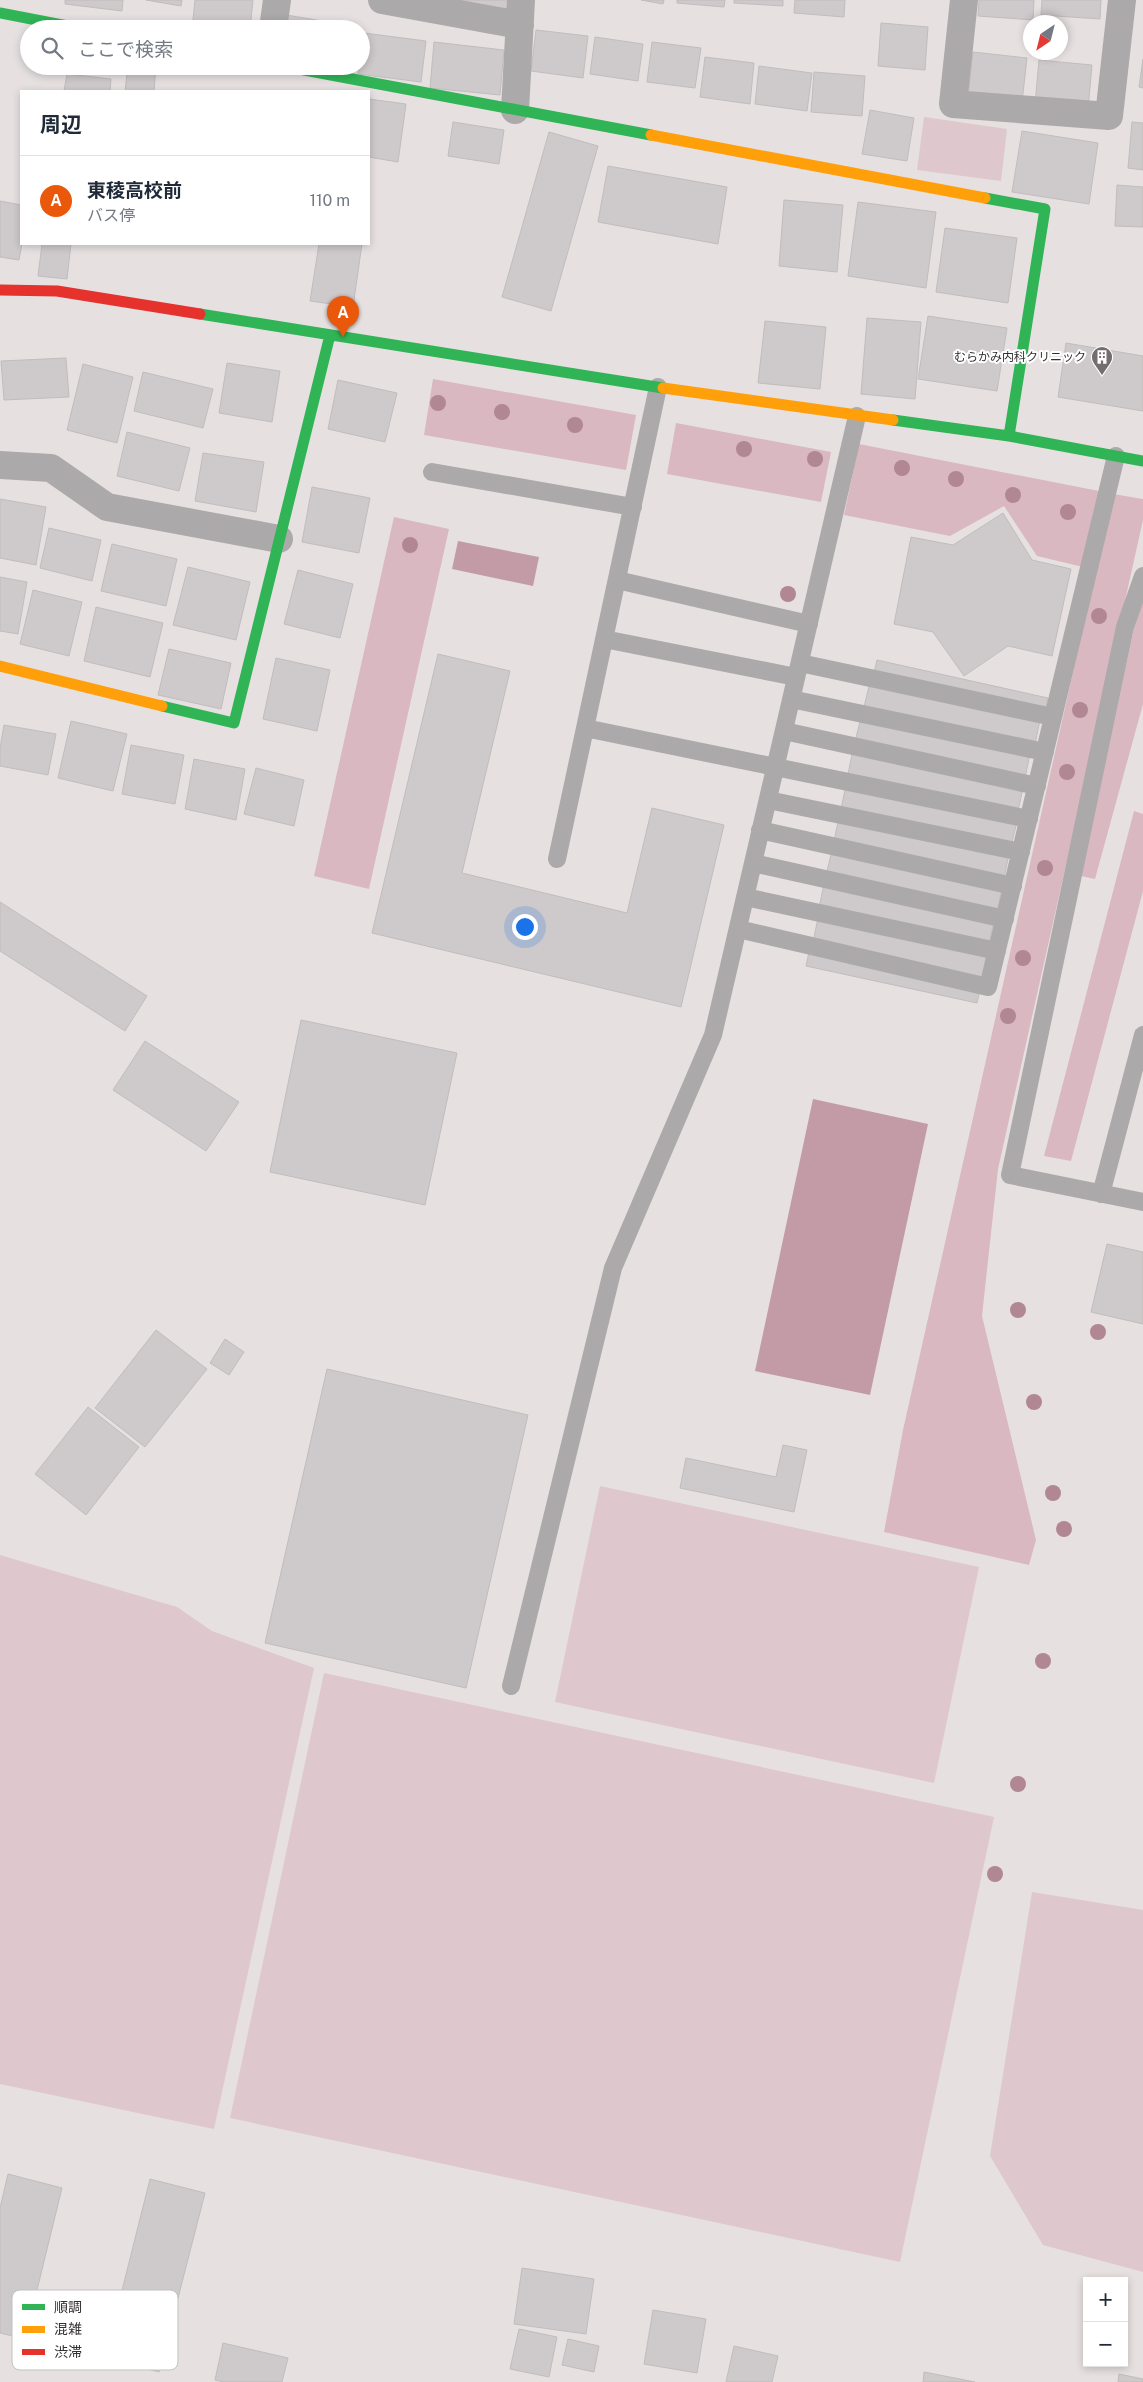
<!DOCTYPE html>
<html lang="ja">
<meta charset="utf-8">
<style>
body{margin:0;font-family:"Public Sans","Noto Sans JP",sans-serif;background:#f6f6f7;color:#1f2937}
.controls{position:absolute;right:15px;bottom:15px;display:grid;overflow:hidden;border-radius:0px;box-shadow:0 2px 8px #0003}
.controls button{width:45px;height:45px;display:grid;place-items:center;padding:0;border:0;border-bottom:1px solid #e0e1e3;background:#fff;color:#1f2937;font:25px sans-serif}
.compass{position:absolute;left:1023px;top:15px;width:45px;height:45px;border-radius:50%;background:#fff;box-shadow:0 2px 8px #0003;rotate:215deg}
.you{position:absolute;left:524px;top:926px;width:18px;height:18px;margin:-12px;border:4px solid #fff;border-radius:50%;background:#1a73e8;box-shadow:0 0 0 8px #1a73e833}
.badge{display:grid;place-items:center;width:32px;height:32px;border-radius:50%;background:#ea580c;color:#fff;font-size:16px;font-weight:700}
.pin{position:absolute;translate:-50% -41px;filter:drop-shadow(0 1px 2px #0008)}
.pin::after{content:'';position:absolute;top:26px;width:18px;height:15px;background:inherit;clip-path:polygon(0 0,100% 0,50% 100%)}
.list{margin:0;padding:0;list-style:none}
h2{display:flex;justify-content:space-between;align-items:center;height:65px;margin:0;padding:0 20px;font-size:21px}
h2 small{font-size:16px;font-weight:400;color:#747a83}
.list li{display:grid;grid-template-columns:32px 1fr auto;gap:15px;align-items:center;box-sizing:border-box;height:90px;padding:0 20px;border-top:1px solid #e0e1e3}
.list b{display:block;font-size:19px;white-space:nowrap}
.list p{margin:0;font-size:16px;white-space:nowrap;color:#747a83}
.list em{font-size:16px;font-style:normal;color:#747a83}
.icon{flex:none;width:28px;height:28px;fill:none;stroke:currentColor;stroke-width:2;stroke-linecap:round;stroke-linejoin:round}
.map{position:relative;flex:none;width:1143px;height:2382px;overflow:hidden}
.search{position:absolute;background:#fff;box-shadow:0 2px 8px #0003;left:20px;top:20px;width:350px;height:55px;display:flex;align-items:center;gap:12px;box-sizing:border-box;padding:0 18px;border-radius:28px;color:#747a83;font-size:19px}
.panel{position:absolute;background:#fff;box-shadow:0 2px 8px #0003;left:20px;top:90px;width:350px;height:155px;border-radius:0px}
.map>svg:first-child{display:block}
</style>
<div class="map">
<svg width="1143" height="2382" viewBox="0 0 1143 2382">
<rect width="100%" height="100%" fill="#e6e0e1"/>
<path fill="#dec7cd" d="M924 117 1007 129 1001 181 917 170Z
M600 1486 979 1567 934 1783 555 1702Z
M0 1555 177 1607 212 1631 314 1668 214 2129 0 2084Z
M324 1673 994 1817 900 2262 230 2118Z
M1032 1892 1143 1910V2272L1043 2245 990 2156Z"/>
<path fill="#d9b8c1" d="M433 379 636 415 626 470 424 435Z
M676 423 831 452 821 502 667 474Z
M859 444 1099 491 1083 567 1037 556 1004 506 950 536 844 515Z
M1113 494 1143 499V520L998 1169 982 1316 1036 1540 1029 1565 884 1532 903 1430Z
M394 517 449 529 369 889 314 876Z
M1143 602V704L1095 879 1081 876 1134 628Z
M1134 811 1143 814V891L1071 1161 1044 1156Z"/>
<path fill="#c29ba6" d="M458 541 539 557 533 586 452 569Z
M813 1099 928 1124 870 1395 755 1371Z"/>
<path fill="#cec9ca" stroke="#c1bcbd" d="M65 0H123L122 11 65 4Z
M146 0H182L181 6Z
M195 0H253L250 29H192Z
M445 0H511L510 11Z
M641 0H664L663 4Z
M677 0H725L724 7 677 3Z
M734 0H783V6L734 3Z
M795 0H845L844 17 794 13Z
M979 0H1034L1033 20 978 16Z
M1042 0H1101L1100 19 1041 15Z
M286 15 359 27 358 29H284Z
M881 23 928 27 925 70 878 66Z
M536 30 588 36 583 78 531 71Z
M364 33 426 41 421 82 358 74 359 66H361Z
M595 37 643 44 638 81 590 74Z
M434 42 504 50 500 95 430 88Z
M652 42 701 48 695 88 647 82Z
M973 52 1027 58 1022 102 968 96Z
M705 57 754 63 750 104 700 97Z
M1143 59V88L1139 87Z
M1039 60 1092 65 1088 109 1035 105Z
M128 66H156L154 91H125Z
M759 66 812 73 807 111 755 104Z
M814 72 865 76 862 116 811 112Z
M67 74 111 79 110 91H64Z
M369 99 406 104 398 162 369 157Z
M870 110 914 118 907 161 862 154Z
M453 122 504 130 499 164 448 156Z
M1132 122 1143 123V170L1128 168Z
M1022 131 1098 143 1089 204 1012 192Z
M549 132 598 146 551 311 502 297Z
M608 166 727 187 718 244 598 222Z
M1117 185 1143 187V227L1115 226Z
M784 200 843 205 837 272 779 266Z
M0 201 21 205 22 244 19 260 0 257Z
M858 202 936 212 926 288 848 276Z
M945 228 1017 238 1008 303 936 292Z
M42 244H71L67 279 38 276Z
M319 244H362L353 307 310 301Z
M928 316 1007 328 997 391 918 379Z
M867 318 921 322 915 399 861 394Z
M765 321 826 327 820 389 758 383Z
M1066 343 1143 356V411L1058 397Z
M66 358 69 397 4 400 1 361Z
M227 363 280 371 272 422 219 413Z
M83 364 133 377 117 443 67 430Z
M143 372 213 389 203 428 134 411Z
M338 380 397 393 385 442 328 429Z
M127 432 190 448 179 491 117 476Z
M203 453 264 462 256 512 195 501Z
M312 487 370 498 359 553 302 542Z
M0 499 46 507 36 565 0 558Z
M1003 513 1032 560 1071 569 1052 656 1008 646 964 676 933 632 894 624 911 537 953 545Z
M49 528 101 540 92 581 40 568Z
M112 544 177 559 166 606 101 591Z
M188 567 250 582 236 640 173 625Z
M298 570 353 584 340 638 284 624Z
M0 577 27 582 18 634 0 631Z
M33 590 82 602 69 656 20 644Z
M96 607 163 623 150 677 84 661Z
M169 649 231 663 221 709 158 695Z
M438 654 510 671 462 873 627 913 652 808 724 825 681 1007 372 933Z
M276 658 330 670 317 731 263 719Z
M877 660 1048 698 1045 711 874 673Z
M870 682 1040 720 1035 744 864 707Z
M861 717 1030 754 1025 778 855 742Z
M71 721 127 734 113 791 58 778Z
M4 725 56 734 48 775 0 766V748Z
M131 745 184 755 175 804 122 794Z
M853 750 1023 788 1018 811 848 774Z
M194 759 245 769 236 820 185 809Z
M256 768 304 780 294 826 244 814Z
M846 785 1017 822 1011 846 841 809Z
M839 817 1009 854 1004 878 834 841Z
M832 851 1002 888 997 912 826 875Z
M824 884 994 921 989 944 819 908Z
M0 902 147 996 125 1031 0 951Z
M818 918 987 955 982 979 813 942Z
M809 952 980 990 977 1003 806 966Z
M301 1020 457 1053 425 1205 270 1172Z
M145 1041 239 1102 206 1151 113 1090Z
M1107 1244 1143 1252V1324L1091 1312Z
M156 1330 207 1369 145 1447 95 1408Z
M225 1339 244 1352 229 1375 210 1363Z
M327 1369 528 1415 466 1688 265 1643Z
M88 1407 139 1447 86 1515 35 1474Z
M783 1445 807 1450 794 1512 680 1488 686 1458 776 1477Z
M8 2174 62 2188 25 2339 0 2333V2208Z
M150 2179 205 2193 159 2372 105 2358Z
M522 2268 594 2279 586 2334 514 2324Z
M653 2310 706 2319 697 2373 644 2364Z
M519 2329 557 2337 549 2377 510 2369Z
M568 2339 599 2346 594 2372 562 2365Z
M223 2343 288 2358 282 2382H224L215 2380Z
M734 2346 778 2356 772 2382H726Z
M924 2372 975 2382H923Z
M1119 2374 1143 2379V2382H1118Z"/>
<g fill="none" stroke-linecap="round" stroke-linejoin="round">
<path stroke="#aca9aa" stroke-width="18" d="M432 472 633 507
M1143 576 1125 627 1010 1175 1143 1202
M617 580 809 624
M604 639 796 677
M800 663 1053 717
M791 699 1045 752
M585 728 1029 819
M784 731 1037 786
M768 800 1021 852
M760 830 1013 886
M557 859 658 387
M753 863 1005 919
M745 897 997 951
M738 929 988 987 1116 456
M1101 1194 1143 1035
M511 1686 613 1268 713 1035 857 416"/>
<path stroke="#aca9aa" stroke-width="28" d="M382 0 520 25
M964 0 953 104 1109 116 1122 0
M273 29 277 0
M515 110 521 0
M0 465 51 468 107 507 279 539"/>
<path stroke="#30b455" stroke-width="11" d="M0 13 83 29
M283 66 651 135
M985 198 1045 209 1009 436
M200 314 663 388
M893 420 1009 436 1143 461
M162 706 234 723 330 335"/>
<path stroke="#ff9f0a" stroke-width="11" d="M651 135 985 198
M663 388 893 420
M0 666 162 706"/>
<path stroke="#e5322d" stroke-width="11" d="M0 290 57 291 200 314"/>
</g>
<g fill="#b08793">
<circle cx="438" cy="403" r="8"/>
<circle cx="502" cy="412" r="8"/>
<circle cx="575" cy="425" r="8"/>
<circle cx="744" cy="449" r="8"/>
<circle cx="815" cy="459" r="8"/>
<circle cx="902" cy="468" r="8"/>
<circle cx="956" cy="479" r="8"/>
<circle cx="1013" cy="495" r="8"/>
<circle cx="1068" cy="512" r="8"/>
<circle cx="410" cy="545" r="8"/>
<circle cx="788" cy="594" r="8"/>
<circle cx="1099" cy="616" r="8"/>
<circle cx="1080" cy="710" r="8"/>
<circle cx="1067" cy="772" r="8"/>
<circle cx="1045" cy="868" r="8"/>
<circle cx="1023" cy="958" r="8"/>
<circle cx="1008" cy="1016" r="8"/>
<circle cx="1018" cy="1310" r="8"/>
<circle cx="1098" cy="1332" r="8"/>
<circle cx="1034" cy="1402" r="8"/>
<circle cx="1053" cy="1493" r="8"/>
<circle cx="1064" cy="1529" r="8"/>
<circle cx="1043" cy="1661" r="8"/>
<circle cx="1018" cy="1784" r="8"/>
<circle cx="995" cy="1874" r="8"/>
</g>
<defs>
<g id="building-pin" transform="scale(1.125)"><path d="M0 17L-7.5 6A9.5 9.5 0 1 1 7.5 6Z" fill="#736d6f" stroke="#fff"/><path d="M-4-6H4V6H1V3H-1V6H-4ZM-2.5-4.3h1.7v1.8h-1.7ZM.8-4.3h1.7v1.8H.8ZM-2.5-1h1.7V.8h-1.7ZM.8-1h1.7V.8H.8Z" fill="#fff"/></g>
</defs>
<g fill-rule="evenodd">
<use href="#building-pin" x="1102" y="357"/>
</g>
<g text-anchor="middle" stroke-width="4" stroke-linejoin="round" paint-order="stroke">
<g font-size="12" fill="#352f31" stroke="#fff" text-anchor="end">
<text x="1086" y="361">むらかみ内科クリニック</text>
</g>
</g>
<rect x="12" y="2290" width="166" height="80" rx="8" fill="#fff" stroke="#c2c1c1" stroke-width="1"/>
<rect x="22" y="2304" width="23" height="6" fill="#30b455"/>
<rect x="22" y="2326" width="23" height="7" fill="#ff9f0a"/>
<rect x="22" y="2349" width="23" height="6" fill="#e5322d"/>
<g font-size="14" fill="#352f31">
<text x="54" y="2312">順調</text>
<text x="54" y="2334">混雑</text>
<text x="54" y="2357">渋滞</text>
</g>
</svg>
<div class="controls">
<button>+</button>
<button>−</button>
</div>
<svg class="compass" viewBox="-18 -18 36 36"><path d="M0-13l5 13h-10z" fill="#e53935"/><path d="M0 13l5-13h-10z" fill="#747a83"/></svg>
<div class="you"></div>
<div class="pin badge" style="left:343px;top:337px">A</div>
<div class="search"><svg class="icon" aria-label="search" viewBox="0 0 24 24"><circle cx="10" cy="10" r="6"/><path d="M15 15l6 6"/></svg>ここで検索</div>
<section class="panel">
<h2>周辺<small></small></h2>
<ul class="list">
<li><span class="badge">A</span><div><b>東稜高校前</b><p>バス停</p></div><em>110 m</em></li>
</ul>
</section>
</div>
